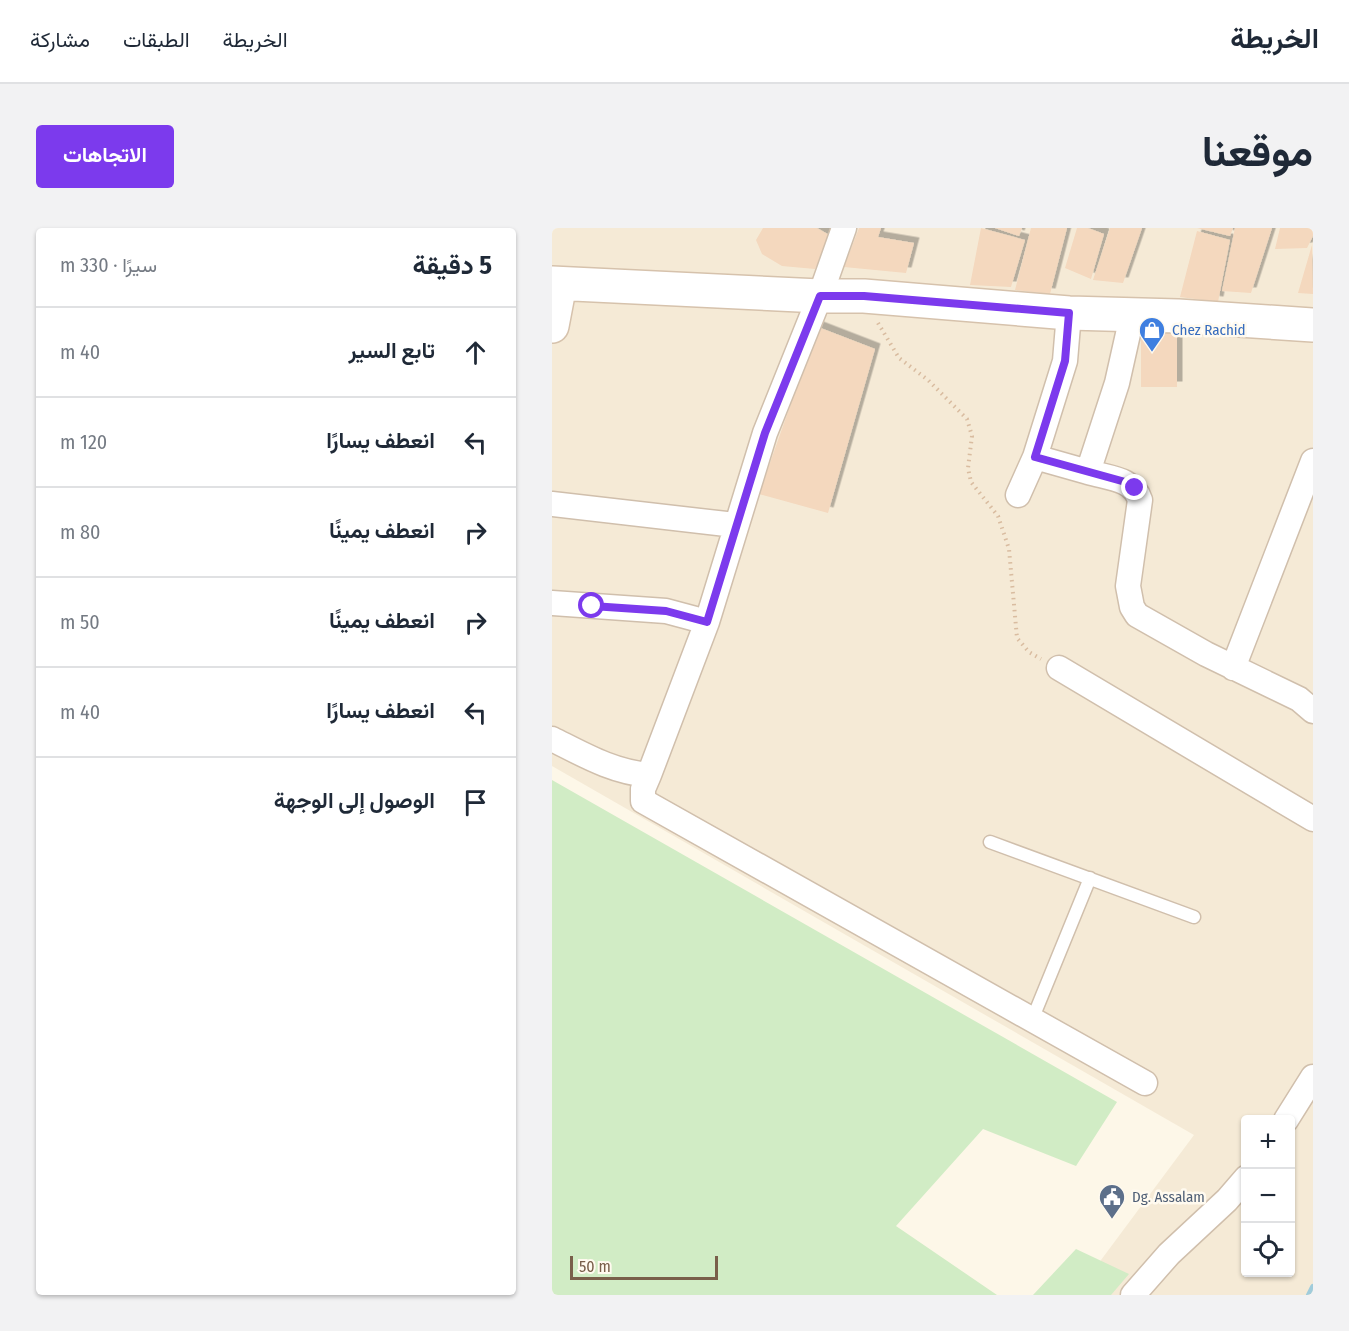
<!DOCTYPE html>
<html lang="ar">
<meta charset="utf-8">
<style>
body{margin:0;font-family:"Fira Sans Condensed",Vazirmatn,sans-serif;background:#f2f2f3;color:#1f2937;direction:rtl}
.controls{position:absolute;right:18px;bottom:18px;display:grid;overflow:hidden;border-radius:6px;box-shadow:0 2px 4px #0004}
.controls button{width:54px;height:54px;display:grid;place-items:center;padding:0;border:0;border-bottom:2px solid #e0e1e3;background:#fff;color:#1f2937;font:30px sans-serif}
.scale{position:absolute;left:18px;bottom:15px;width:148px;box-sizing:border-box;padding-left:6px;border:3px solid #795f4a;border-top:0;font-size:16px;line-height:21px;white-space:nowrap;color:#795f4a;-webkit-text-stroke:4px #fffaef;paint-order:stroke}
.stop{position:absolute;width:18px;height:18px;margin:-14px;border:4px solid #7c3aed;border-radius:50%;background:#fff}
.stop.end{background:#7c3aed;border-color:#fff;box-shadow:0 2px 6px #0008}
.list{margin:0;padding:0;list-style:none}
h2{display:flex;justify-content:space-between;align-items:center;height:78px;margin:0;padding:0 24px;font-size:26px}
h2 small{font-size:20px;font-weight:400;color:#747a83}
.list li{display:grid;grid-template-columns:39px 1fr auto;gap:18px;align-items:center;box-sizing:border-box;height:90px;padding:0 24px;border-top:2px solid #e0e1e3}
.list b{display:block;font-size:22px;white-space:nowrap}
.list em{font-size:20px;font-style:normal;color:#747a83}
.icon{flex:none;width:33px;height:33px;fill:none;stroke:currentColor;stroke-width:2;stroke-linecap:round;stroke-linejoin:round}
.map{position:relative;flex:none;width:761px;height:1067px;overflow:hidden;direction:ltr;border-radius:6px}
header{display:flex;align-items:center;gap:36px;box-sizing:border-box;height:84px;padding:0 30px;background:#fff;border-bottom:2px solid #e0e1e3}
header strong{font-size:28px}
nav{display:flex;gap:33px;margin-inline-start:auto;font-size:21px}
.intro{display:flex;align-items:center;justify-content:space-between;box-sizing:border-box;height:144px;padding:0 36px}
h1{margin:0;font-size:42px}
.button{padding:15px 27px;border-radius:6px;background:#7c3aed;color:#fff;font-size:21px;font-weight:700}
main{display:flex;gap:36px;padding:0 36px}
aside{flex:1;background:#fff;border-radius:6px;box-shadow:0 2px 4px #0004}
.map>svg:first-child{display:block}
</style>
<header>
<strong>الخريطة</strong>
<nav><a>الخريطة</a><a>الطبقات</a><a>مشاركة</a></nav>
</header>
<div class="intro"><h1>موقعنا</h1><a class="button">الاتجاهات</a></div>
<main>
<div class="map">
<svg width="761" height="1067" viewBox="0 0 761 1067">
<defs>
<filter id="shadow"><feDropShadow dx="5.5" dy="-5.5" stdDeviation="0" flood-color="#0004"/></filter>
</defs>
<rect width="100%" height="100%" fill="#fdf7e8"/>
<path fill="#f5ead6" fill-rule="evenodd" d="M0 0H761V1067H523L642 907 0 538ZM694 892H738V1044H694Z"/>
<path fill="#d1ecc5" d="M0 552 565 874 524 938 431 901 344 998 445 1067H0Z
M524 1021 577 1046 559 1067H481Z"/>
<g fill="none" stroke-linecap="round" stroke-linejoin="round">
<path stroke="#a0ccdb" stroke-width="6" d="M757 1067 761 1059"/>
</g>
<path fill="#f4d8be" filter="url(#shadow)" d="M211 0H265L279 8 263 41 230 38 210 26 204 12Z
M307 0H329L326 9 362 15 354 45 292 39Z
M429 0 473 12 459 59 418 57Z
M443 0H470L467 8Z
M479 0H515L498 66 463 62Z
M525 0H536L552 6 539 51 513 40Z
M558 0H590L571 55 541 52Z
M645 0H681L678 8Z
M683 0H720L699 65 670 63Z
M728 0H761V8L755 20 723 21Z
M645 3 678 12 666 74 628 69Z
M760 17 761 66 746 65Z
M266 99 323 121 276 285 207 266Z
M589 101H625V159H589Z"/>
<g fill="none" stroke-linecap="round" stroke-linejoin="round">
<g stroke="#d0bfac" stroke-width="15">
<path id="lane" d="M438 614 642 689
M480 792 538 650"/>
</g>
<g stroke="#d0bfac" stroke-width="27">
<path id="street" d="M517 85 513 133 483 229 536 244
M580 88 565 155 536 244C556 250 581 250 588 272L576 358 580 379 585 387 654 426 747 471 761 483
M466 267 483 229
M0 276 183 297
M0 375 114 383 155 394
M507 440 761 591
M681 440 761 233
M0 511C32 527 61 544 97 547L155 394 213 205 268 68 292 0
M97 547 91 561V573L593 855
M734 892 761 849
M581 1067 617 1026 675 972 694 950"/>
</g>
<g stroke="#d6c2ac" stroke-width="36">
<path id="secondary" d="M0 55 268 68H312L517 85 626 88 761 97
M0 98 8 56"/>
</g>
<path stroke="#d9bca0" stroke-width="4" stroke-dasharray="1.5 4.5" stroke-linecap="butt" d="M326 95 347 130 376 152 415 191 420 208 416 240 419 254 446 288 457 321 465 410 477 424 489 431"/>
<use href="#lane" stroke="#fff" stroke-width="12"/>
<use href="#street" stroke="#fff" stroke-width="24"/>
<use href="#secondary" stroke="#fff" stroke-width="33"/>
</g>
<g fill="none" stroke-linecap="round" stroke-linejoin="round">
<path stroke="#7c3aed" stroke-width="8" d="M40 378 114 383 155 394 213 205 268 68H312L517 85 513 133 483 229 577 255 583 260"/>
</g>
<defs>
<g id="shop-pin" transform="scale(1.35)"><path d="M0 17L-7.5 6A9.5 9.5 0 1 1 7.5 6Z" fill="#3f7fe0" stroke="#fffaef"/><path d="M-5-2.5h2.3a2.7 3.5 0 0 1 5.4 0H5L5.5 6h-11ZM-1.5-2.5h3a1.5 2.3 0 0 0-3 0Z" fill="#fff"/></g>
<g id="civic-pin" transform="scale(1.35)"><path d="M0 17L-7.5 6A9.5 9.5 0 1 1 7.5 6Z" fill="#5c6f8a" stroke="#fffaef"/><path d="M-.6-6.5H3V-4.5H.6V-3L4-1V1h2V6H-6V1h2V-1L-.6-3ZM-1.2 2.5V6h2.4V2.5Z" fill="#fff"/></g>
</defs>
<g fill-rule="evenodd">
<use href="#shop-pin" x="600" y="102"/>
<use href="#civic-pin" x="560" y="969"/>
</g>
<g text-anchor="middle" stroke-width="5" stroke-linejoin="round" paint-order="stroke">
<g font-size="15" fill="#366cbe" stroke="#fffaef" text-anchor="start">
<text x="620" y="107">Chez Rachid</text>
</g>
<g font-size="15" fill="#4e5e75" stroke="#fffaef" text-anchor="start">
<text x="580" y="974">Dg. Assalam</text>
</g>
</g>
</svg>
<div class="controls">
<button>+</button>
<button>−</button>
<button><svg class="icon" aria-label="locate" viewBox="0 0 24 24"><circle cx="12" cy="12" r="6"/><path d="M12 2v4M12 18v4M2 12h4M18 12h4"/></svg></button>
</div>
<div class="scale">50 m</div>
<div class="stop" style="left:40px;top:378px"></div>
<div class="stop end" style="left:583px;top:260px"></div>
</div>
<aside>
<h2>5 دقيقة<small>سيرًا · 330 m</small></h2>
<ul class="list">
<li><svg class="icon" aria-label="ahead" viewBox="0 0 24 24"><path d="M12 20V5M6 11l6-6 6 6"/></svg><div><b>تابع السير</b></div><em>40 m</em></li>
<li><svg class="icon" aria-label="left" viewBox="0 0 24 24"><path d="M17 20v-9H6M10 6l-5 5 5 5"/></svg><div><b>انعطف يسارًا</b></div><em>120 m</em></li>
<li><svg class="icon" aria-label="right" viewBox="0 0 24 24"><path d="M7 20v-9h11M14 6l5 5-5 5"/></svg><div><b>انعطف يمينًا</b></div><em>80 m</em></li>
<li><svg class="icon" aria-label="right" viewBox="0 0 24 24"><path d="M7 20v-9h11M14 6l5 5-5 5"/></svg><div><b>انعطف يمينًا</b></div><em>50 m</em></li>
<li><svg class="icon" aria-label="left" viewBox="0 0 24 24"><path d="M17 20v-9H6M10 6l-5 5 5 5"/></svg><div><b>انعطف يسارًا</b></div><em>40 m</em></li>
<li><svg class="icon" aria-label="arrive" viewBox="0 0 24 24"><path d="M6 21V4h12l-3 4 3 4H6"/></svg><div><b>الوصول إلى الوجهة</b></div></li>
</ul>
</aside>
</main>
